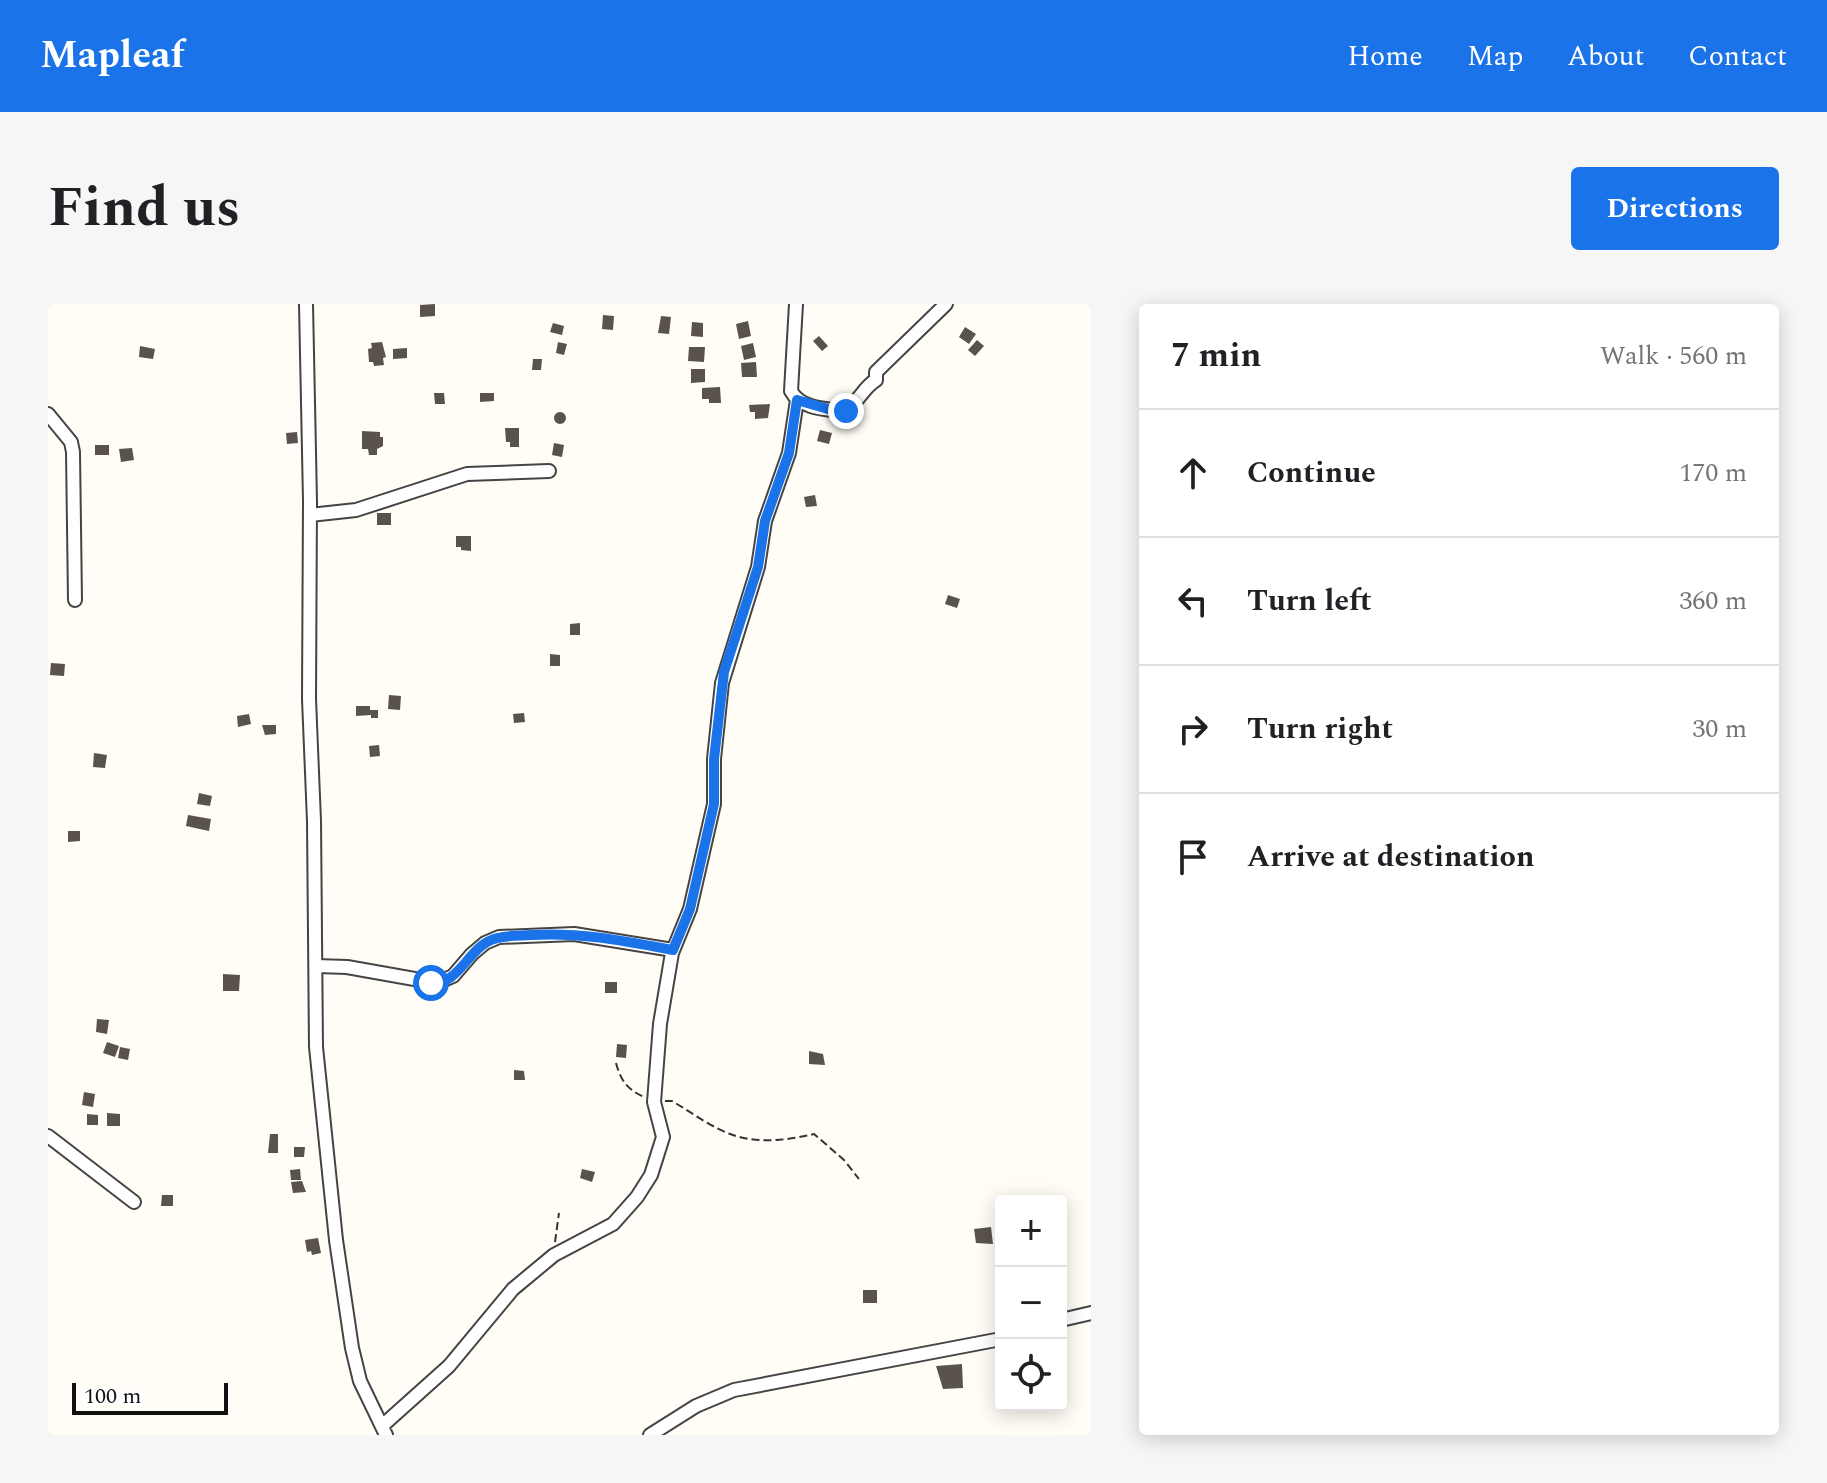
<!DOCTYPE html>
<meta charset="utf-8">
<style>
body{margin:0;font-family:Spectral,serif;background:#f6f6f6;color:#202124}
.controls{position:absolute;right:24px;bottom:24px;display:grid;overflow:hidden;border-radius:8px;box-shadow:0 4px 20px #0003}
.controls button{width:72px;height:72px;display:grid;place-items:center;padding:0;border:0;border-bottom:2px solid #e0e0e0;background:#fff;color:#202124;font:40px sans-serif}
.scale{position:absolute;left:24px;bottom:20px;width:156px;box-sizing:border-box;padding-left:8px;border:4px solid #111;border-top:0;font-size:22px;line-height:28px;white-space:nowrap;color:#111;-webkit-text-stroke:6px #fff;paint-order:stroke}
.stop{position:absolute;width:24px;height:24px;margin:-18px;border:6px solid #1a73e8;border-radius:50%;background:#fff}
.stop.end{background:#1a73e8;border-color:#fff;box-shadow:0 2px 8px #0008}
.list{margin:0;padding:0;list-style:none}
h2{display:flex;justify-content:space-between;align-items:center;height:104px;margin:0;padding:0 32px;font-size:34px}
h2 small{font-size:26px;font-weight:400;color:#757577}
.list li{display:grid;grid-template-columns:52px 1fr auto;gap:24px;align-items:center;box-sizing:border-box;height:128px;padding:0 32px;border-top:2px solid #e0e0e0}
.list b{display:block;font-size:30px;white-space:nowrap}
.list em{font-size:26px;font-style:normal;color:#757577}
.icon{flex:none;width:44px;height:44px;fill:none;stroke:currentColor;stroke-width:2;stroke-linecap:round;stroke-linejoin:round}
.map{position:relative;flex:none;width:1043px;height:1131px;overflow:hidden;border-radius:8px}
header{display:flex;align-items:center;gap:48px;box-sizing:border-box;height:112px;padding:0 40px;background:#1a73e8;color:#fff}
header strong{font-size:38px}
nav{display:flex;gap:44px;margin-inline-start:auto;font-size:28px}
.intro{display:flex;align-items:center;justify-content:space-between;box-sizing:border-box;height:192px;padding:0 48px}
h1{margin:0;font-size:56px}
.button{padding:20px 36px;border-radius:8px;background:#1a73e8;color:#fff;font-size:28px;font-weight:700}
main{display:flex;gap:48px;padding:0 48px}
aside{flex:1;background:#fff;border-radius:8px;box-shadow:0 4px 20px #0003}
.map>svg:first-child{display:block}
</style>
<header>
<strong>Mapleaf</strong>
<nav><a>Home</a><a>Map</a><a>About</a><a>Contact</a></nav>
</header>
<div class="intro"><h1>Find us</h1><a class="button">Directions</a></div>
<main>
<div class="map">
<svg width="1043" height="1131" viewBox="0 0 1043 1131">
<rect width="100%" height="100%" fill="#fffdf5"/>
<path fill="#5a524d" d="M387 0V12L372 13V1Z
M555 11 566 12 565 26 554 25Z
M613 12 623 13 621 30 610 29Z
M700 17 703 32 691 35 688 20Z
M644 18 655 19V33L643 32Z
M505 19 516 22 514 31 502 28Z
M917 23 928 30 921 40 911 33Z
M771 32 780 42 774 47 765 37Z
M929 36 936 42 927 52 920 46Z
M334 38 338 53 335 54 336 61 326 62 325 58H321L320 45 324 44 323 39Z
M510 38 519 40 516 51 508 49Z
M705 39 708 53 696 56 693 42Z
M92 42 107 45 105 55 91 53Z
M641 43H657L656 58 640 57Z
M359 44V54L345 55V45Z
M485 55H494L493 66H484Z
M708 58 709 73H694L693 59Z
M643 65H657V78L643 79Z
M672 83 673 99H661V95H654V84Z
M386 89H396L397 100H387Z
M432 89H446V97L432 98Z
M722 100 720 114 707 115V108H702L701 101Z
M506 114a6 6 0 1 1 12 0a6 6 0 1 1-12 0Z
M457 124H471V143H462V138H458Z
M772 126 784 129 781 140 769 137Z
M314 127 332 128V133H335V142L329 145V151H321L320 145H314Z
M249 128 250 139 239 140 238 129Z
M506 139 516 141 514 153 504 151Z
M47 141H61V151H47Z
M84 144 86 156 73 158 71 145Z
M767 191 769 202 758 203 756 193Z
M329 209H343V221H329Z
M408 232H423V247L413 246V243H408Z
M900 291 912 295 909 304 897 300Z
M532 319V331H522V320Z
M502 350 512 351V362H502Z
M3 359 17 360 16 372 2 371Z
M341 391 353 392 352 406 340 405Z
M308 402H322V406H330V414H323V411L308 412Z
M476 409 477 418 466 419 465 410Z
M201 410 203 420 190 423 189 412Z
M214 421H228V430L217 431Z
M331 441 332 452 322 453 321 442Z
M46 449 59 451 57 464 45 463Z
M151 489 164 492 162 502 149 500Z
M140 511 163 515 161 527 138 522Z
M20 527H32V537L20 538Z
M175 670 192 671 191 687H175Z
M557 678H569V689H557Z
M49 715 61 716 59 730 48 728Z
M59 738 71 742 67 753 55 749Z
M569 740 579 741 578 754 568 753Z
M72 743 82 745 80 756 70 754Z
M761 747 775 750 777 761 761 760Z
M466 766 476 767 477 776H466Z
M36 788 47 790 45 803 34 801Z
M59 809 72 810V822H59Z
M39 810 50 811V821H39Z
M222 830H230V849H220Z
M246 843H257L256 853H246Z
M252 865 253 876H243L242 866Z
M534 865 547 868 544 878 532 874Z
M254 877 258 888 245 889 243 878Z
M114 891H125V902H113Z
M943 923 945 940 928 939 926 925Z
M270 934 273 949 264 951 263 947 259 948 257 936Z
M815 986H829V999H815Z
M914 1060 915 1084 895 1085 888 1062Z"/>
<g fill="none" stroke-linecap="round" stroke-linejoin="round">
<g stroke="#444" stroke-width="16">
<path id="street" d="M258 0 262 197 261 395 266 517 268 743 288 936 304 1044 312 1077 338 1131
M748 0 743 87C752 104 775 105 793 107 809 103 814 84 828 76V68L898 0
M0 110 23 138 25 148 27 296
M262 211 308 206 419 170 501 167
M268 662 299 663 389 679 405 672 424 650 437 639 451 633 526 630 625 646
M0 832 86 898
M1013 1016 1043 1009
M334 1122 401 1062 465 985 506 951 565 920 589 893 603 871 615 833 606 798 612 720 624 649 642 605 666 500V455L674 379 710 263 717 217 741 149 749 96
M602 1131 648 1102 686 1086 953 1035"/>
</g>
<path stroke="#333" stroke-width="2" stroke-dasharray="8 4" stroke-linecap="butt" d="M568 759C573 777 579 785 596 793
M617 797H624C643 808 664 824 685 831 710 840 741 836 766 830L796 856 811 875
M507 938 511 909"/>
<use href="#street" stroke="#fff" stroke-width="12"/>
</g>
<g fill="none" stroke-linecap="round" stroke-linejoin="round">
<path stroke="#1a73e8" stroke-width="10" d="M383 679C412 681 420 643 446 635 458 631 471 632 483 631 532 628 577 637 625 646L642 605 666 500V455L676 368 710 263 717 217 741 149 749 96 780 105 798 107"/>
</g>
</svg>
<div class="controls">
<button>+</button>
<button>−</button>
<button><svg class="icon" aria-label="locate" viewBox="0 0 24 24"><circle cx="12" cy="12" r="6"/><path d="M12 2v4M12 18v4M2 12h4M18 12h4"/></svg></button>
</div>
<div class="scale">100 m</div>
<div class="stop" style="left:383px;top:679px"></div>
<div class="stop end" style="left:798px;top:107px"></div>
</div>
<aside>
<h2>7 min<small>Walk · 560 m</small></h2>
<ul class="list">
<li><svg class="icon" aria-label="ahead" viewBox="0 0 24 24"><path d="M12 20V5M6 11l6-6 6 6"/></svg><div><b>Continue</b></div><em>170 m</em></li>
<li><svg class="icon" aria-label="left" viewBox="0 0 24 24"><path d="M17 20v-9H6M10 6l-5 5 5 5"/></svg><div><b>Turn left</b></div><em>360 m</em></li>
<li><svg class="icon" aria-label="right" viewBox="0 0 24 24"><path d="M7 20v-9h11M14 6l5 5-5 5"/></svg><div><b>Turn right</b></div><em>30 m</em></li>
<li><svg class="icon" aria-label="arrive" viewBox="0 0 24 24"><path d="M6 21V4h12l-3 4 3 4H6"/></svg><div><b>Arrive at destination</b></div></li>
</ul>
</aside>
</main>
